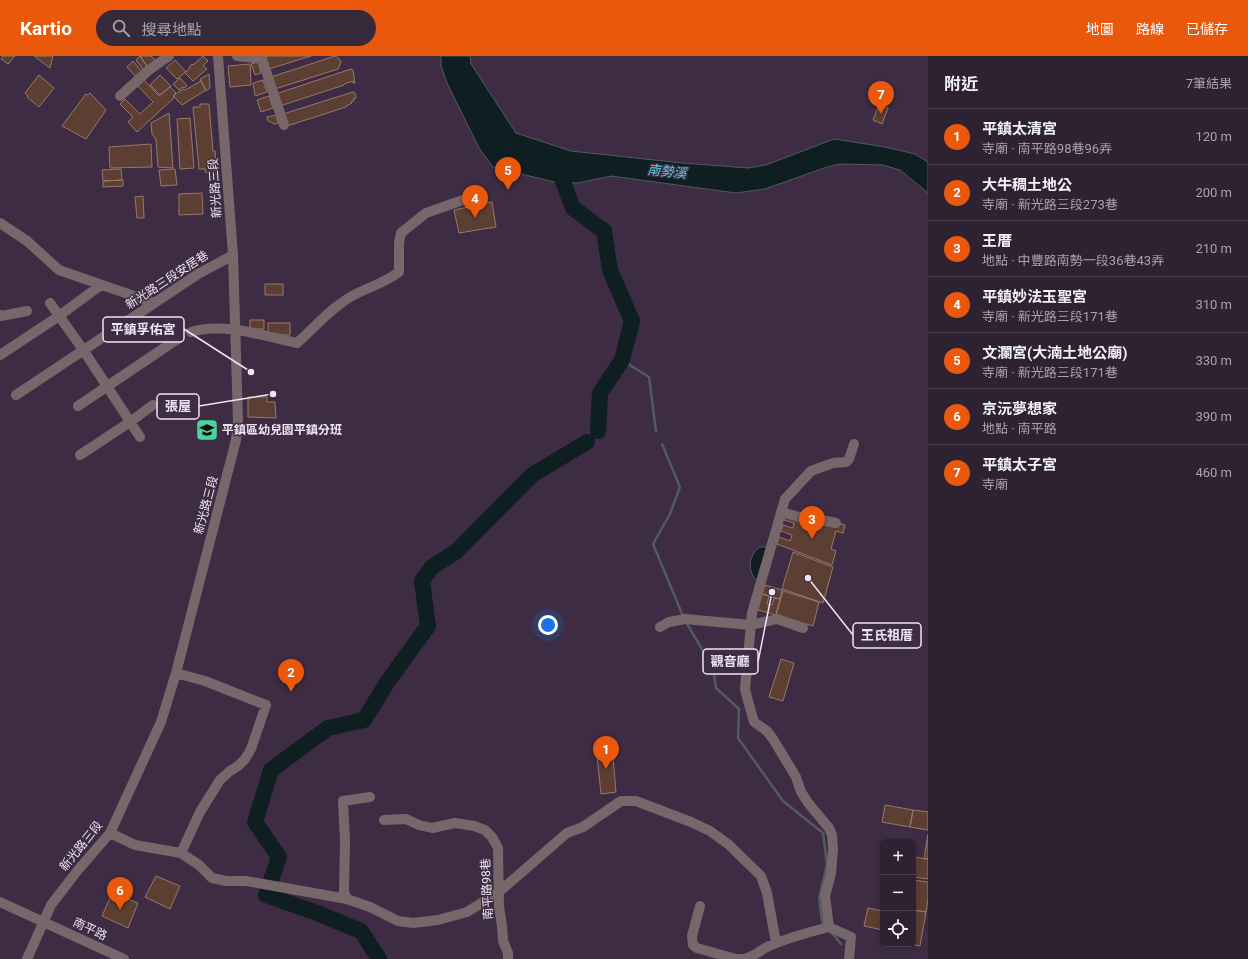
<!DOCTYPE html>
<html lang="zh-TW">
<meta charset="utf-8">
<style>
body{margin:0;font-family:Roboto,"Noto Sans TC",sans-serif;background:#36293a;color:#f1f3f6}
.controls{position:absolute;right:12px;bottom:12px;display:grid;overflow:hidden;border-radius:6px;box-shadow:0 2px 6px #0003}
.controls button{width:36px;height:36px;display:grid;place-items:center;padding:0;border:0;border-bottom:1px solid #493e4d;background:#2e2132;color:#f1f3f6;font:20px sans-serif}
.you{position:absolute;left:548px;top:569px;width:14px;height:14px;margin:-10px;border:3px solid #fff;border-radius:50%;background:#1a73e8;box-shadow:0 0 0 6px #1a73e833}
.badge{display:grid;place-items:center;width:26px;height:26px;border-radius:50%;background:#ea580c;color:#fff;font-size:13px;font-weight:700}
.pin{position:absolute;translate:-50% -33px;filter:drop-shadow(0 1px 2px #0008)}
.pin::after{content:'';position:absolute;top:21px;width:14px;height:12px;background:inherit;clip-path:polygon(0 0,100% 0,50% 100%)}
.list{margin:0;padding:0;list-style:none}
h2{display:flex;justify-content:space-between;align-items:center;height:52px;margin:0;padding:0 16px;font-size:17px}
h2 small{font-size:13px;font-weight:400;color:#a7a3ac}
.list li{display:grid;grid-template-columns:26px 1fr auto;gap:12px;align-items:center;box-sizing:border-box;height:56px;padding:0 16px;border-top:1px solid #493e4d}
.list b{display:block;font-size:15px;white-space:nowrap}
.list p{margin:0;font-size:13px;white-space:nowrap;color:#a7a3ac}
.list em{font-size:13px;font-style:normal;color:#a7a3ac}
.icon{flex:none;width:22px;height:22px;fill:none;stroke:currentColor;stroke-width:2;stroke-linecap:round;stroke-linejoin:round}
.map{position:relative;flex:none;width:928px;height:903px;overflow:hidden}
header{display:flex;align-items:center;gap:24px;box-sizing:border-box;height:56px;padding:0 20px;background:#ea580c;color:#fff}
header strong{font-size:19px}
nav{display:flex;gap:22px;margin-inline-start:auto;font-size:14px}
.search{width:280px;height:36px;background:#36293a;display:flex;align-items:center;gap:10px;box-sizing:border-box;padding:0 14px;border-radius:22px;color:#a7a3ac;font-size:15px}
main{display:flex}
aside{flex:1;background:#2e2132}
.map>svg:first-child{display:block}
</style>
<header>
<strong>Kartio</strong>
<div class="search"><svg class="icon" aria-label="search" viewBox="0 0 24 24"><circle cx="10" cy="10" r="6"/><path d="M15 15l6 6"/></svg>搜尋地點</div>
<nav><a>地圖</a><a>路線</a><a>已儲存</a></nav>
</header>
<main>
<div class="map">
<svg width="928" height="903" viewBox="0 0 928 903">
<rect width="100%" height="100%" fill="#3d2c43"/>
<path fill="#0f1f21" stroke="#525a60" d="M441 0H470L471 8 516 77 571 95 682 107 748 112 766 109 834 83 841 84 885 91 915 98 928 106V137L900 114 883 109 840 108 827 111 765 133 736 137 611 120 578 127 554 126 493 111 479 92 447 27 441 10Z
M760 491H768L757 525C747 515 748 500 760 491Z"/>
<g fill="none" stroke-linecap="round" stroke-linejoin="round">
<path stroke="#525a60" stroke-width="2.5" d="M622 304 649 321 656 375
M662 388 680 431 670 458 653 488 683 560
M686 566 713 612 716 632 739 653 738 682 783 745 823 777 827 808 819 843 822 865 825 869
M831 876 841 888"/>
<path stroke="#0f1f21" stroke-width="16" d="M559 105 560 118 573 152 604 175 610 214 632 265 622 304 600 337 598 375
M379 903 361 875 317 857 266 839 279 801 255 766 271 714 328 672 364 664 388 625 428 570 422 525 432 511 457 495 532 419 587 386"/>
</g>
<path fill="#5c3f32" stroke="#98786a" d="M3 0H15L8 8 1 3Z
M34 0H53L50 12Z
M140 0H151L155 4 148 11Z
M140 0 148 12 144 15 136 4Z
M203 0 208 5 203 10 207 13 193 25 185 17 190 12 189 11 192 8 193 9Z
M268 0H311L269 13 265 1Z
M335 0 338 2 341 6 338 13 275 33 271 21Z
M175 4 186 16 177 23 166 12Z
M133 5 142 16 136 21 127 11Z
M258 6 261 17 255 19 251 8Z
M250 8 251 29 230 31 228 10Z
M351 13 353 14 355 27H353V25L344 28V29L280 50 276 38Z
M209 18 210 32 206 35 200 23Z
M39 19 54 32 39 51 27 41 28 40 25 37Z
M160 19 171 30 160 39 150 29Z
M180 22 187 30 184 32 183 31 179 34 173 28Z
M144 24 158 39H160L170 31 176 37 173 40 175 41 137 76 128 66 133 61 120 48 125 43 140 58 153 46 138 30Z
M263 24 267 36 255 40 253 27Z
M201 25 206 34 182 49 173 40 183 33 185 34Z
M353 36 355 37 356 42 353 43 354 45 351 46 352 47 346 50V51L287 70 283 58Z
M90 37 106 54 86 83 62 70 86 38 88 39Z
M269 40 273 52 261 56 257 44Z
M200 48H209L213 95H215L217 114 213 115V118L205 116V113H199L193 51H200Z
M879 49 888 52 882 68 873 64Z
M169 57 173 112 158 111 156 83 152 78 151 67Z
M276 59 278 67 275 68 268 65 267 61Z
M190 62 194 112 180 113 177 63Z
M151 88 152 111 110 112 109 91Z
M121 113 122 124 103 125 102 114Z
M175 113 177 129 161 130 159 114Z
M123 124V130L103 131V125Z
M202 137 203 158 179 159V138Z
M143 140 144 162H137L135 141Z
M492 146 496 171 459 177 454 154Z
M265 228H283V239H265Z
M250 264H264V273H250Z
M268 267H290V279H268Z
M248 341H267V346H275L276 362 248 361Z
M786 456 822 462 845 469 843 477 836 475 831 493 836 495 832 509 777 488 779 481 790 485 792 479 781 475 783 469 793 472 794 467 784 464Z
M793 496 833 511 823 547 782 533Z
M765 529 782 534 780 543 762 538Z
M783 535 819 546 813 570 776 559Z
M762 538 769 540 767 548 772 549 774 542 780 543 776 559 758 554Z
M781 603 794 607 783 645 769 641Z
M612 689 616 736 601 738 596 690Z
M885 749 913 754 910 771 882 766Z
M913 754 928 756V774L910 771Z
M928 778V803H924Z
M913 801 928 803V823L913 821Z
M156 820 180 830 170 853 145 841Z
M913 824 928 826V844L926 856 913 854Z
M112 837 138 847 128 872 102 860Z
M868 852 883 855V874L864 870Z
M913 854 926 856 920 890 909 888H913Z"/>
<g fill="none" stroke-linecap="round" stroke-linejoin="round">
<path stroke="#77676a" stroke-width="10" d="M237 0 262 3 284 69
M120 40 149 14 169 0
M0 167 27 185 59 214 154 247
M50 247 84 295 140 381
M0 259 1 260 27 255
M191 276C224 266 264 280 297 287 315 271 331 252 352 240 368 231 383 228 399 216V187L401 177 426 157 480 138
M0 299 59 260 101 229
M16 339 198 218 233 199
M78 350 179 282
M80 399 130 366 153 349
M781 456 807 463 821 464 836 467
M660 571 669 566 685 563 751 569 777 563 803 572
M176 617 205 625 266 649 251 693 245 703 238 710 230 715 220 724 200 756 181 797
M370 741 343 745 345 785 344 836 347 843 370 851 398 865 413 867 438 864 467 856 499 836 567 777 583 771 621 745H636L691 766 710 775 728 788 761 820 767 837 776 887
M384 764 406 763 419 769 432 772 455 767 474 770 485 774 492 781 498 792 499 851 502 870 503 885 508 897V903
M110 777 135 789 181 797 199 809 212 822 226 825H246L347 843
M0 846 124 903
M700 850 692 880 693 889 697 892 736 903H742
M829 871 825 840 831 818 833 793 832 779 829 772 809 748 801 736 796 721 773 683 767 675 754 666 747 641 745 633 752 557 785 443 811 415 833 407 846 406 849 403 854 388
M829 871 851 881 849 903
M27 903 51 849 78 814 110 777 161 666 176 617 236 384 238 365 233 199 218 0
M744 903C754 901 760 894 769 890 788 882 809 876 829 871"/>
</g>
<defs>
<g id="school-square" transform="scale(1.15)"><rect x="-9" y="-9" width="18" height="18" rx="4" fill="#4ad49c" stroke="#3d2c43"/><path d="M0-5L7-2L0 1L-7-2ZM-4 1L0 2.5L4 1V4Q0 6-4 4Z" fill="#111"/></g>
</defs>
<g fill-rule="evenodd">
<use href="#school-square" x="207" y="374"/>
</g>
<g text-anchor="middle" stroke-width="3" stroke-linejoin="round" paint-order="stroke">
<g font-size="12" fill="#efe4f3" stroke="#3d2c43">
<text transform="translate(215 132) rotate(-94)" y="4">新光路三段</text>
<text transform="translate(167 224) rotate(-33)" y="4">新光路三段安居巷</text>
<text transform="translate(206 449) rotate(-75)" y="4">新光路三段</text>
<text transform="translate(81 790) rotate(-51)" y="4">新光路三段</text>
<text transform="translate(487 833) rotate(-93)" y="4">南平路98巷</text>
<text transform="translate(90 873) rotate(25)" y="4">南平路</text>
</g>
<g font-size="12" font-weight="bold" fill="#efe4f3" stroke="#3d2c43" text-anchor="start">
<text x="222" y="378">平鎮區幼兒園平鎮分班</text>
</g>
<g font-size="13" font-style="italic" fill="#50d3e2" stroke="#3d2c43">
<text transform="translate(667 115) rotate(6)" y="5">南勢溪</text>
</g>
</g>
<path fill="none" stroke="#efe4f3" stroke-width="1.5" d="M251 316L184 273M273 338L199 350M808 522L853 579M772 536L758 606"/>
<g fill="#efe4f3" stroke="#3d2c43" stroke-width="1.5">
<circle cx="251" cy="316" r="4"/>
<circle cx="273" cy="338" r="4"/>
<circle cx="808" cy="522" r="4"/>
<circle cx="772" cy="536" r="4"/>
</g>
<g fill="#3d2c43" stroke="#efe4f3" stroke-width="1.5">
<rect x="103" y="261" width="81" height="25" rx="4"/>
<rect x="157" y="338" width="42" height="25" rx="4"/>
<rect x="853" y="567" width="68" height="25" rx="4"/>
<rect x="703" y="593" width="55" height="25" rx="4"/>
</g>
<g font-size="13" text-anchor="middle" font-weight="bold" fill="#efe4f3">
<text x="143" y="278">平鎮孚佑宮</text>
<text x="178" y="355">張屋</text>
<text x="887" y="584">王氏祖厝</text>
<text x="730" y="610">觀音廳</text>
</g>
</svg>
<div class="controls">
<button>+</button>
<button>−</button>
<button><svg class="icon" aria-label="locate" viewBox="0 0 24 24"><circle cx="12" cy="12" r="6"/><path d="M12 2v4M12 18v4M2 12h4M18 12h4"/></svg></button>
</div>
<div class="you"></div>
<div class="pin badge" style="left:606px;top:713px">1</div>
<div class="pin badge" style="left:291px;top:636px">2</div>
<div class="pin badge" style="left:812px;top:483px">3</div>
<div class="pin badge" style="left:475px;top:162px">4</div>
<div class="pin badge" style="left:508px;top:134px">5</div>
<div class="pin badge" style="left:120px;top:854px">6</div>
<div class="pin badge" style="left:881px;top:58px">7</div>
</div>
<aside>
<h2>附近<small>7筆結果</small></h2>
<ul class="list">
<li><span class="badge">1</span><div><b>平鎮太清宮</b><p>寺廟 · 南平路98巷96弄</p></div><em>120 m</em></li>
<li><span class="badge">2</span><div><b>大牛稠土地公</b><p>寺廟 · 新光路三段273巷</p></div><em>200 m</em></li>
<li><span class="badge">3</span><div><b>王厝</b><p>地點 · 中豐路南勢一段36巷43弄</p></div><em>210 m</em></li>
<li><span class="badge">4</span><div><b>平鎮妙法玉聖宮</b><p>寺廟 · 新光路三段171巷</p></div><em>310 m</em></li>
<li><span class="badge">5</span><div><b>文瀾宮(大湳土地公廟)</b><p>寺廟 · 新光路三段171巷</p></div><em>330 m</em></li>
<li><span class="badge">6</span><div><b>京沅夢想家</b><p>地點 · 南平路</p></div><em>390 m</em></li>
<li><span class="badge">7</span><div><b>平鎮太子宮</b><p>寺廟</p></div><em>460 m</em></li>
</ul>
</aside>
</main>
